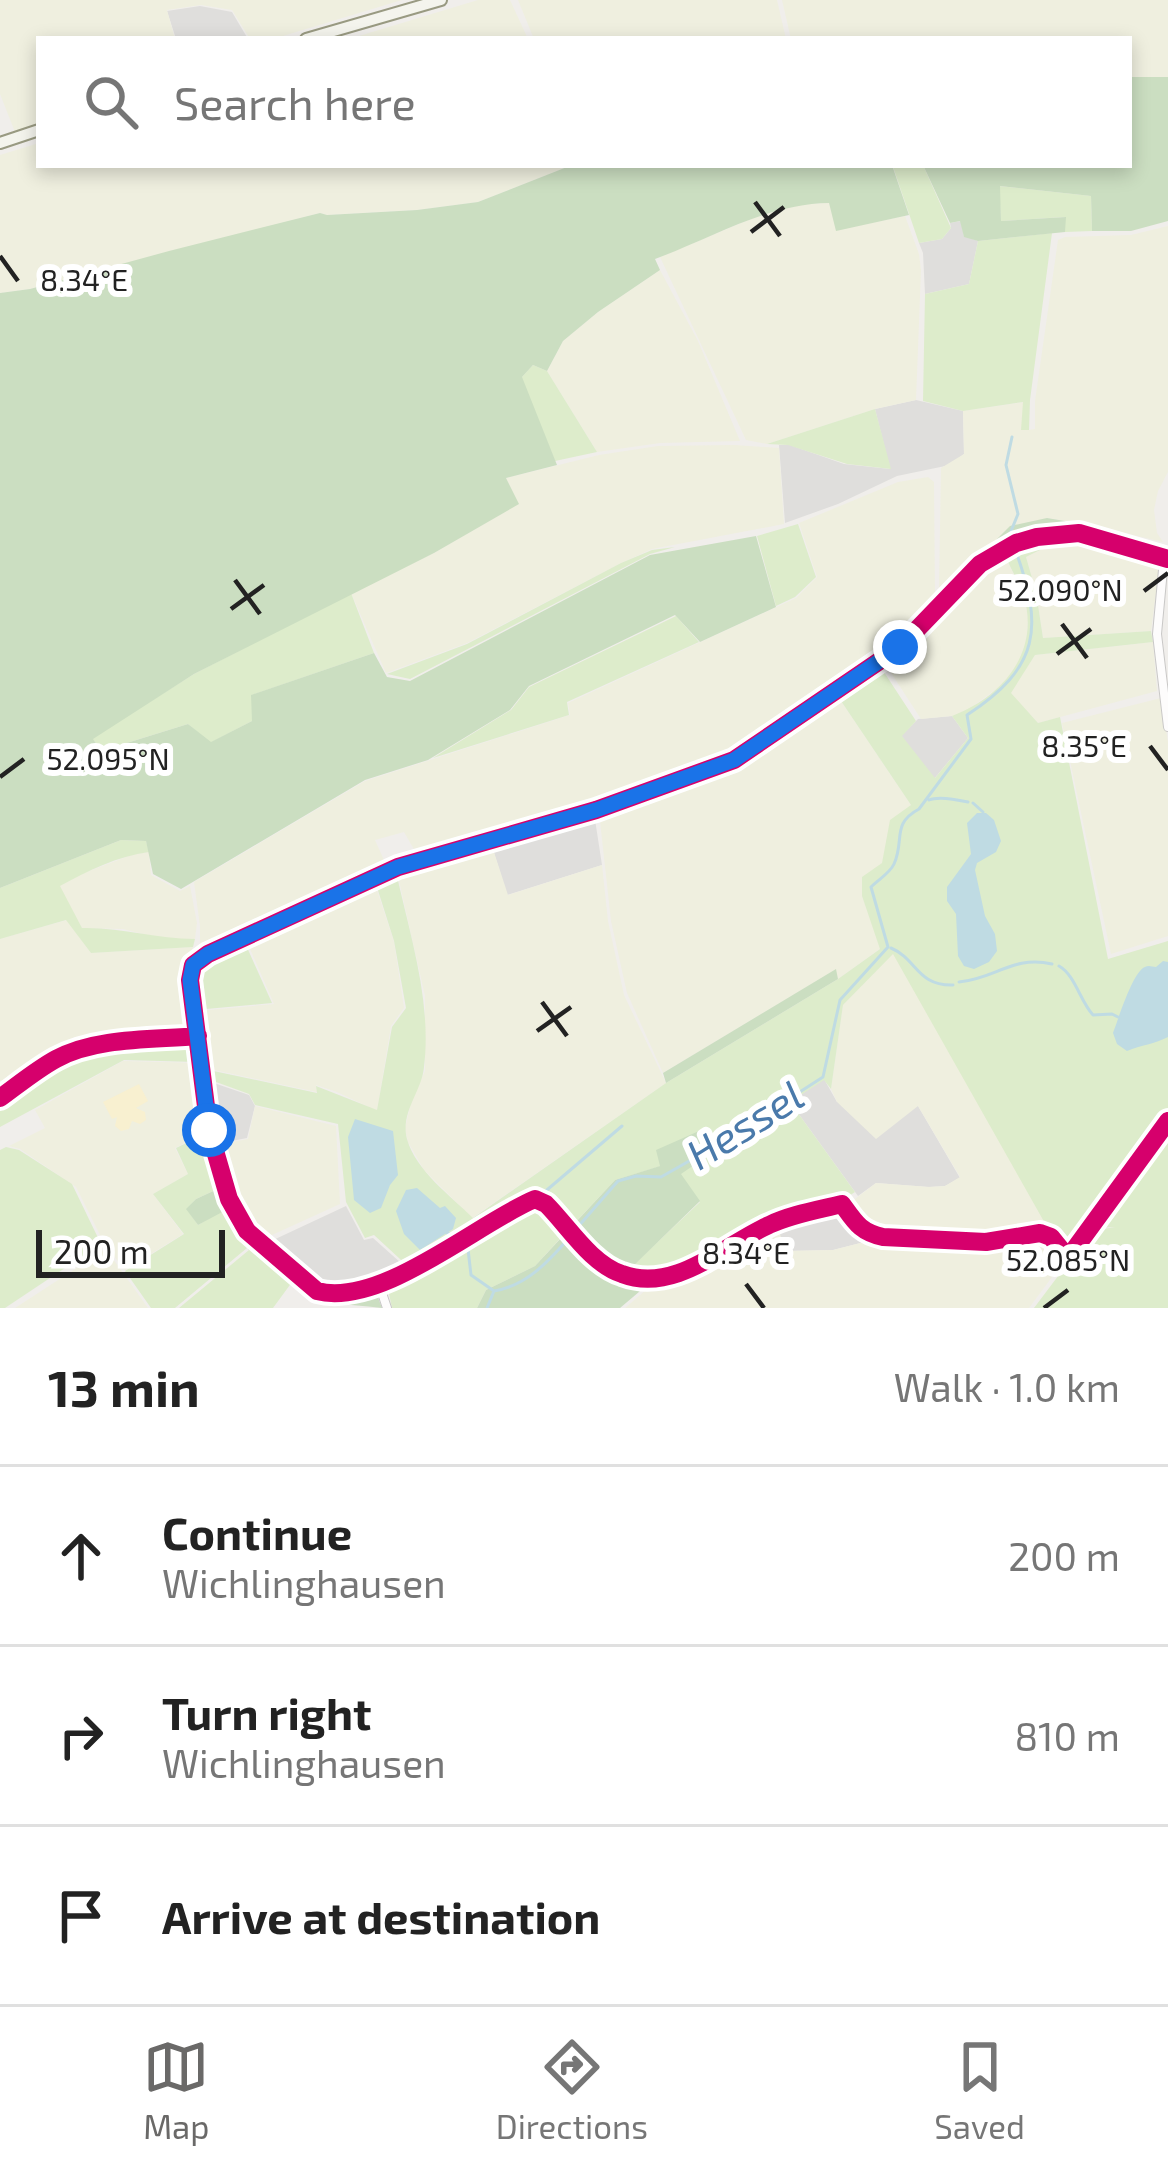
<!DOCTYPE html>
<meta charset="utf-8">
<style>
body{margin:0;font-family:"Exo 2",sans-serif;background:#f2f2f2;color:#222}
.scale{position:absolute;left:36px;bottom:30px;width:189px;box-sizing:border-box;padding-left:12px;border:6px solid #222;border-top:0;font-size:33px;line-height:42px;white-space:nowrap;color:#222;-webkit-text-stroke:9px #fff;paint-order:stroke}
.stop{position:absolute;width:36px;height:36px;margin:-27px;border:9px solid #1a73e8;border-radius:50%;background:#fff}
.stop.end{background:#1a73e8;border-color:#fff;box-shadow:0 3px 12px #0008}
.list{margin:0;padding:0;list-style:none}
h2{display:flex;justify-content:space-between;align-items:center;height:156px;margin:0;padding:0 48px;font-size:51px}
h2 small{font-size:39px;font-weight:400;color:#767676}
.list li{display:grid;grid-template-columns:78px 1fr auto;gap:36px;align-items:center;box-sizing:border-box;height:180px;padding:0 48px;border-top:3px solid #e0e0e0}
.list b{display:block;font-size:45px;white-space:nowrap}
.list p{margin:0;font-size:39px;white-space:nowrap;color:#767676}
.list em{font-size:39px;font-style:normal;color:#767676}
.icon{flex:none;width:66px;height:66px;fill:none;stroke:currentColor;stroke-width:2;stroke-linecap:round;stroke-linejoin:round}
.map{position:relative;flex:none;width:1168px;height:1308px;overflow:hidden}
.search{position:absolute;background:#fff;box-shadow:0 6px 18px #0003;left:36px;right:36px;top:36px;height:132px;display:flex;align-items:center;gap:30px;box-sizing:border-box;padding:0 42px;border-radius:0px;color:#767676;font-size:45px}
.sheet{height:696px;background:#fff}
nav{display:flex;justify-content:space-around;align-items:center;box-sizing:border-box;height:168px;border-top:3px solid #e0e0e0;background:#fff;font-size:33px;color:#767676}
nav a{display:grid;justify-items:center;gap:6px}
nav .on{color:#6a6968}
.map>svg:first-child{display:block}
</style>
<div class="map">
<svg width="1168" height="1308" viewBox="0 0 1168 1308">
<rect width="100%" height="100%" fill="#f0eeeb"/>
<path fill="#dfdedc" d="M200 6 232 12 248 39H176L167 11Z
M961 221 964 236 978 241 969 284 925 294 923 253 919 243 942 239 951 228 950 223Z
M916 400 963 411 964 454 950 465 897 476 838 504 785 523 779 445H790L844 464 890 469 875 409Z
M952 716 968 738 934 779 901 736 918 719Z
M594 813 602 865 507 895 491 843Z
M824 1079 837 1102 918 1106 960 1178 945 1186 929 1187 876 1183 858 1196 790 1102Z
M205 1080 249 1095 255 1106 247 1138 216 1144Z
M346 1206 364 1240 373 1238 411 1272 335 1294 316 1287 269 1242Z
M837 1207 866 1236 880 1238 833 1250 784 1251 777 1224Z"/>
<path fill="#efefdf" d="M0 0H402L273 39H250L232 10 201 5 167 10 175 39H39V124L15 132 0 94Z
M478 0H510L528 39H349Z
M518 0H777L786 39H534Z
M782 0H1168V77H1129V39H791Z
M39 143V165H572L478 202 417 210 327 215 320 213 30 289 0 293V155Z
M829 203 837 230 905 216 919 254 921 270 916 400 875 409 767 444 746 440 660 257 753 218 799 204Z
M1168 226V472L1158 491 1154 510 1157 533 1163 542 1081 523 1082 529H1072L1065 521 1047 518 975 561 944 595 939 590 941 468 964 454 963 411 1024 402 1029 430 1035 429V401L1058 240 1065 237 1131 235Z
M660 270 698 341 740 441 660 443 597 452 547 371 563 341 598 312Z
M734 445 779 448 784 524 652 549 621 563 467 643 386 673 351 593 434 553 518 504 506 478 599 455 658 446Z
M928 477 934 482 935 597 938 604 898 644 731 757 592 808 419 858 404 832 375 840 388 869 200 957V926L194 882 365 781 570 715 568 703 796 598 817 577 799 523 898 482Z
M1073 542H1097L1160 562 1151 631 1043 638 1036 592 1026 557 1044 548Z
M1007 561 1024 594 1028 619 1026 645 1018 667 1002 685 966 711 952 716 921 719 884 662 962 586 970 584Z
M1153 642 1157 691 1038 723 1010 693 1035 655Z
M837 695 911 805 882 863 862 896 881 948 838 979 835 970 663 1073 627 993 611 921 599 812 733 763Z
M1161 698 1168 742V936L1111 954 1062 723Z
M491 843 508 895 602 865 608 921 624 995 666 1083 472 1218 424 1170 408 1142 405 1128 412 1098 425 1071V996L397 872Z
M149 852 151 875 180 891 190 886 197 923 195 939H162L123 929 82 928 59 886 84 873 134 854Z
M374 881 394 942 404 1008 391 1026 377 1111 337 1092 316 1085 317 1092 205 1068 197 1011 274 1004 247 942Z
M67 920 91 953 193 947 186 967 185 981 193 1032 95 1040 57 1052 0 1094V939Z
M893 953 1050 1229 986 1239 883 1234 869 1230 859 1223 847 1205 876 1183 929 1187 945 1186 960 1177 918 1106 876 1139 837 1102 831 1089 843 1005Z
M123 1061 199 1063 207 1131 175 1148 188 1174 153 1194 183 1234 125 1270 105 1245 76 1187 20 1149 9 1146 45 1128 35 1110Z
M255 1106 336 1126 340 1204 261 1240 238 1206 217 1145 248 1139Z
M777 1224 785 1251 833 1250 880 1238 986 1243 1040 1235 1046 1237 1064 1261 1029 1308H625L654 1283 688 1271Z
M106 1249 148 1308H15Z"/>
<path fill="#ddeccb" d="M899 165H923L951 228 942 239 919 243 893 167Z
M999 186 1091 196 1092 231 1065 232V217L1001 221Z
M1052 233 1030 400 1029 430H1021L1023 402 963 411 923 401 925 294 969 284 978 241Z
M533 365 547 371 597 452 555 461 521 378Z
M875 409 891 469 847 464 788 445 767 444Z
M798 524 816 577 795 597 776 606 757 536Z
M1077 536 1073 542 1044 548 1026 557 1036 592 1043 638 1151 631 1153 642 1035 655 1011 693 1038 723 1060 717 1108 959 1168 941V1115L1073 1248 1063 1249 1051 1234 893 954 843 1005 831 1089 824 1080 790 1102 855 1192 841 1201 788 1215 687 1267 655 1277 626 1272 700 1202 661 1166 615 1180 571 1227 543 1197H535L413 1271 374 1235 365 1238 346 1202 338 1124 255 1105 249 1094 205 1078 204 1069 317 1093 316 1086 377 1110 392 1027 406 1008 394 941 375 881 396 872C410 935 432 1002 424 1067 422 1091 400 1112 407 1139 416 1171 450 1195 473 1218L666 1083 838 979 880 949 862 896V877L882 863 890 820 911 805 837 695 880 666 916 721 902 736 935 778 968 738 952 716C1002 697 1040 653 1024 597 1021 585 1013 573 1008 562 992 568 978 583 962 586 999 549 1025 541 1077 536Z
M675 547 650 554 410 679 387 674 467 644 621 563 652 550Z
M351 593 374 653 252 695V721L210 743 188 724 101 751 92 738 194 674Z
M676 616 699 642 567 702 569 715 433 758 511 710 529 687Z
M121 840 146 841 149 852C118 856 87 871 60 886L82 928C121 927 156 939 195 939L193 947 91 953 66 920 0 939V888Z
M245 943 272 1003 195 1010 194 976 199 965Z
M194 1039 196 1062 124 1060 0 1127V1100C20 1086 41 1068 63 1058 99 1040 154 1042 194 1039Z
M1168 1127V1308H1034L1092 1231 1115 1227 1095 1228Z
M207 1133 222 1187 196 1199 187 1209 198 1225 225 1209 247 1248 175 1308H151L125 1271 184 1234 153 1194 188 1174 176 1148Z
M6 1147 19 1150 72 1184 101 1244 5 1308H0V1150Z
M534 1204 543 1205 568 1230 535 1266 486 1290 477 1308H392L388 1289 453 1256Z
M259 1248 295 1278 273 1308H179L249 1250Z"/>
<path fill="#cbdec1" d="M1129 77H1168V221L1131 231H1092L1091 196 1000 186 1001 221 1066 217 1065 232 978 241 964 237 960 221 950 223 923 165H1129Z
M572 165H899L893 168 909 215 836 231 829 203C766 204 712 238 655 259L660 270 598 312 563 341 547 371 533 365 522 377 557 465 506 478 519 504 434 553 194 674 93 739 101 751 188 724 211 742 252 721 251 695 374 653 387 677 410 681 650 555 756 536 776 607 700 642 675 615 529 686 510 710 428 760 365 780 181 889 153 874 146 841 121 840 0 888V293L30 289 169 251 320 213 327 215 417 210 478 202Z
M1047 518 1065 521 1072 529 1035 533 1015 540 975 561 1010 526Z
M836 969 838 979 666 1083 663 1073Z
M699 1131 706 1146 715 1142 719 1148 681 1174 700 1201 627 1272 626 1278 645 1283 646 1286 620 1308H477L486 1290 535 1266 615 1180 660 1166 656 1150Z
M222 1187 245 1233 315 1293 329 1298 377 1295 382 1308C344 1303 328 1308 295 1285V1278L260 1248 249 1250 226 1210 198 1225 186 1209 196 1199Z"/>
<path fill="#f8f0d0" d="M139 1084 148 1101 136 1108 145 1112 146 1120 140 1124 132 1121 129 1129 121 1131 115 1126 117 1117 112 1119 103 1102Z"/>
<path fill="#bfdbe3" d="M977 813H986L994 820 1001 841 996 852 977 863 975 870 985 916 995 934 997 951 989 962 974 969 964 966 958 956 956 914 947 901V887L971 854 967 823Z
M1163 961 1168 962V1037C1155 1044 1141 1045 1127 1051L1117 1044 1113 1033C1118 1020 1133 971 1145 967 1149 965 1152 967 1156 967Z
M355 1119 393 1131 398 1175 390 1185 381 1208 370 1213 354 1200 348 1137Z
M417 1188 440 1208 445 1206 456 1218 453 1229 420 1250 404 1234 396 1211 406 1190Z"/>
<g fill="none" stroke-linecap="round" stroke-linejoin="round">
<path stroke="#bfdbe3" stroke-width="3" d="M1011 531 1018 514 1006 465 1012 437
M929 800C938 796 959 800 968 802
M973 803 983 812
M891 948C917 959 917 986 953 985
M1059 966C1075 975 1080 1001 1093 1015L1112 1014 1118 1017
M959 982C995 979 1013 955 1052 964
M541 1195 622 1126
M576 1229 618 1181 636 1176 661 1177 698 1156 734 1133 742 1124C753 1123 756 1114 767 1113L823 1077 840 1000 888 947 871 887C878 880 890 873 894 864 905 840 891 824 919 809L971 739 967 715C1040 667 1044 628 1015 549
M447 1233 458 1237
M494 1291 471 1275 468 1249 532 1204
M487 1308 494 1291C526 1286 548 1262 569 1238"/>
<g stroke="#c9c8c7" stroke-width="10">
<path id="minor" d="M1164 559 1157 634 1168 727
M1168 559 1079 533 1037 537 1016 543 980 564 900 647 734 760 596 810 398 867 208 954 193 965 190 980 209 1130 229 1199 247 1231 317 1291C381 1308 479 1222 535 1199L546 1204C568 1226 591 1264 622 1274 675 1294 724 1245 769 1225 792 1214 818 1210 842 1204 855 1222 860 1232 883 1237L986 1242 1040 1233 1051 1237 1068 1258 1168 1121
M0 1098C18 1085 36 1070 56 1059 96 1037 153 1040 198 1036
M381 1290 387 1308"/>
</g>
<g stroke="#999a82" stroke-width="14">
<path id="secondary" d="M306 39 441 0
M0 143 39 130"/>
</g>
<use href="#minor" stroke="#fdfcfc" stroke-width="8"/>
<use href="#secondary" stroke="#f4f4ed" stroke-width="10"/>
<g stroke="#fff" stroke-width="26">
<path id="cycleway" d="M1168 559 1079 533 1037 537 1016 543 980 564 900 647 734 760 596 810 398 867 208 954 193 965 190 980 209 1130 229 1199 247 1231 317 1291C381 1308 479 1222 535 1199L546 1204C568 1226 591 1264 622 1274 675 1294 724 1245 769 1225 792 1214 818 1210 842 1204 855 1222 860 1232 883 1237L986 1242 1040 1233 1051 1237 1068 1258 1168 1121
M0 1098C18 1085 36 1070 56 1059 96 1037 153 1040 198 1036"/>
</g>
<use href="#cycleway" stroke="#d6006c" stroke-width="18"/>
</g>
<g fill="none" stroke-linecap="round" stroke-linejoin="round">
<path stroke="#1a73e8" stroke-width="15" d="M209 1130 190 980 193 965 208 954 398 867 596 810 734 760 900 647"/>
</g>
<path fill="none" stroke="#222" stroke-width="4.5" d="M755 202 780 236M751 232 784 207M0 256 18 281M235 580 260 614M1144 591 1168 573M231 609 264 585M1062 624 1087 658M1057 654 1091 629M1150 746 1168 770M0 777 24 759M542 1002 567 1036M537 1031 571 1007M746 1284 764 1308M1044 1308 1068 1290"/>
<g text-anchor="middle" stroke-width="12" stroke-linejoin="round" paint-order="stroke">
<g font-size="42" font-style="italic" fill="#4a7aab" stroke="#fff">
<text transform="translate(745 1125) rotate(-32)" y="15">Hessel</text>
</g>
</g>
<g font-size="30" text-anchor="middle" fill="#222" stroke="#fff" stroke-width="12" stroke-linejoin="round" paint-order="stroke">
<text x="84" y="291">8.34°E</text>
<text x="1060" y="601">52.090°N</text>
<text x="1084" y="757">8.35°E</text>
<text x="108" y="770">52.095°N</text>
<text x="746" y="1264">8.34°E</text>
<text x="1068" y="1271">52.085°N</text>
</g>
</svg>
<div class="scale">200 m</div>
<div class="stop" style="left:209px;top:1130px"></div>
<div class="stop end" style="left:900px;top:647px"></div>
<div class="search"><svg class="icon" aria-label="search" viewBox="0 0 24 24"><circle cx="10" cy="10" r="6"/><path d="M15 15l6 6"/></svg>Search here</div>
</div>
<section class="sheet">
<h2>13 min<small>Walk · 1.0 km</small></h2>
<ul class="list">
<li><svg class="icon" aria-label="ahead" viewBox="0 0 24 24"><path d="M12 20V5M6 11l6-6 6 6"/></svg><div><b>Continue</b><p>Wichlinghausen</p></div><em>200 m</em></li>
<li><svg class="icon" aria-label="right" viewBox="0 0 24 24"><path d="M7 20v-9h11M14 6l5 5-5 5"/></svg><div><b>Turn right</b><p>Wichlinghausen</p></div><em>810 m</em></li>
<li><svg class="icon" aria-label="arrive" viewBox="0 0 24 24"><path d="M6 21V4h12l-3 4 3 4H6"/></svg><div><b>Arrive at destination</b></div></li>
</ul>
</section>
<nav>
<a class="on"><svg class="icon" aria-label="map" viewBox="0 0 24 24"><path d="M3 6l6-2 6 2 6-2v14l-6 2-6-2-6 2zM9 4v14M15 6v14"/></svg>Map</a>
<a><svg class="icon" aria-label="directions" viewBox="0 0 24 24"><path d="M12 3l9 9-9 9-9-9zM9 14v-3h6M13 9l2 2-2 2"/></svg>Directions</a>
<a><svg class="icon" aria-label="saved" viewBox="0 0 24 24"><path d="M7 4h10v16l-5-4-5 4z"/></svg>Saved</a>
</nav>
